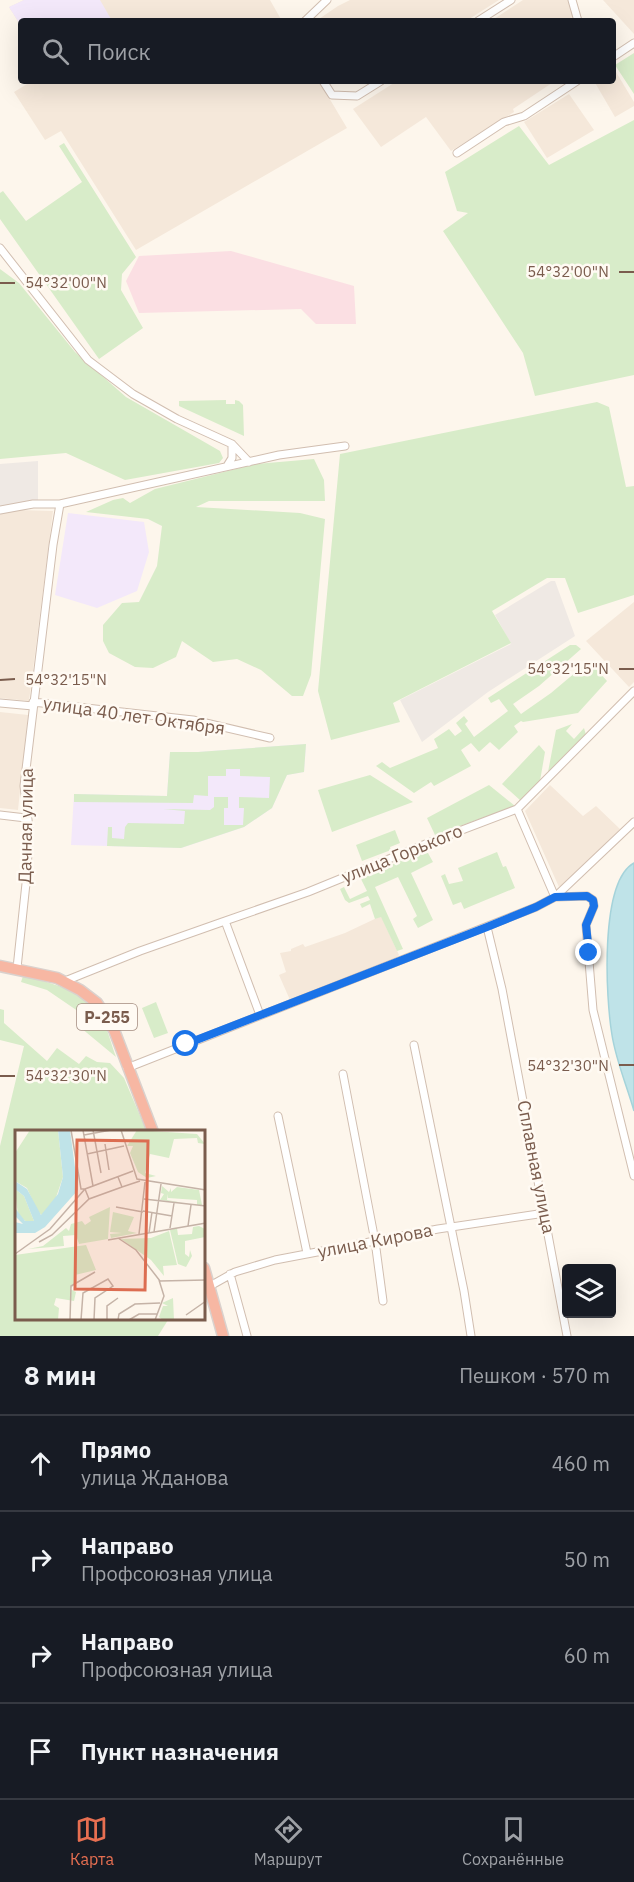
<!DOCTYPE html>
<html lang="ru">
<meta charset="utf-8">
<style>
body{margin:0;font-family:"IBM Plex Sans",sans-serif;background:#242831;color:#f1f3f6}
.controls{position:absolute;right:18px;bottom:18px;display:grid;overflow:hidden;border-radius:6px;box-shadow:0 6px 24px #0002}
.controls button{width:54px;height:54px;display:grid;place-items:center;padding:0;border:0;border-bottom:2px solid #363941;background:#171b24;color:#f1f3f6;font:30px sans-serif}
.stop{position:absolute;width:18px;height:18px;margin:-14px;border:4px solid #1a73e8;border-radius:50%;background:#fff}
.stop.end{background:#1a73e8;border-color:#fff;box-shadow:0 2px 6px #0008}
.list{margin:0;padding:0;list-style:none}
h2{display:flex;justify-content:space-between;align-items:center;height:78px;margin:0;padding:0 24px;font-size:26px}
h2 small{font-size:20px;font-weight:400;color:#9ea1a6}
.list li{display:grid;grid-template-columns:39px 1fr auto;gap:18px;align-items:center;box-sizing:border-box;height:96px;padding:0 24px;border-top:2px solid #363941}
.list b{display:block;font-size:22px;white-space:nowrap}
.list p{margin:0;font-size:20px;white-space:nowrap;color:#9ea1a6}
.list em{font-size:20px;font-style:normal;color:#9ea1a6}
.icon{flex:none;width:33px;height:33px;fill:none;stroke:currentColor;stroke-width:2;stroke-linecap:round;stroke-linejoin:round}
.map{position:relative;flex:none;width:634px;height:1336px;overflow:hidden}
.search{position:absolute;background:#171b24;box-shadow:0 6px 24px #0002;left:18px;right:18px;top:18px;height:66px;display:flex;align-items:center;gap:15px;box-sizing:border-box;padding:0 21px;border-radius:6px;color:#9ea1a6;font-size:22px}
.sheet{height:462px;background:#171b24}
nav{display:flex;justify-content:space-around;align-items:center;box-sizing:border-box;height:84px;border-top:2px solid #363941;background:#171b24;font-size:16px;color:#9ea1a6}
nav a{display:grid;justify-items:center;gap:3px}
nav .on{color:#e76f51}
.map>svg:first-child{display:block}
</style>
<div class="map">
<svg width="634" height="1336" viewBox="0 0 634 1336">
<rect width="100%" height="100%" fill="#fdf6ec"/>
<path fill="#f5e8da" d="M24 0H270L282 21H21V26L9 7Z
M350 0H499L466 21H316L338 6Z
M523 0H568L575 15 571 18 573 21H491Z
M603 0H634V34Z
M613 67 634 102V106L615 117 594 81H613Z
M32 81H319L347 128 136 250 61 131 45 140 14 92Z
M397 81H555L513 109 514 112 451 151 426 117 381 147 353 109Z
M569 94 594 130 547 158 524 122Z
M19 510 53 511 29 701 0 698V514Z
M634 602V682L629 687 586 641Z
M0 712 28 715 18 810 0 808Z
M550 785 583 816 596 806 620 829 568 881 559 887 525 811Z
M381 916 399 955 397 957 290 1000 279 975 286 972 280 953 291 951V949L303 944 305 947 345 933Z"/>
<path fill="#efe9e4" d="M38 461V503L0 507V464Z
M551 581H555L575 636 488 692 422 742 400 700 511 644 495 615Z"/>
<path fill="#f3e8fa" d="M24 0H100L111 19 107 21H21V26L9 7Z
M68 513 144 522 149 552 137 591 97 608 55 595Z
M306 744 304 772 287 775 272 808 244 827 181 848 71 845 74 794 167 796 170 752H198Z"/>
<path fill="#fbdfe3" d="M231 251 354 286 356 324H316L301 309 139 313 126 281 139 256Z"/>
<path fill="#d8ecc9" d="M634 53V94L615 65Z
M634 120V375L535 396 523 353 443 231 468 213 457 211 445 172 519 126 549 165Z
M64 143 136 257 122 274 121 290 143 328 99 359 0 219V193L3 191 26 221 82 182 59 146Z
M0 269 19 283 75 352 126 397 220 451 223 458 219 463 125 480 66 453 0 459Z
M226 400V404H235V400L239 401 243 405 244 436 179 406V401Z
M597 402 609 407 626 487 634 486V595L578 613 565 578H547L492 611 511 643 393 703 400 722 331 740 318 691 340 454Z
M314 459 324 480 325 501H209L196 507 300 513 325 519 311 675 303 696H292L261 670 237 659 213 662 182 641 176 657 153 668 135 667 109 653 103 641V625L122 603 139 602 157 566 162 526 148 519 86 512 113 500 123 498 130 503 155 489 256 464Z
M570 645H576L581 649 539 686 513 704 521 714 551 693 589 661 607 681 578 713 523 722 521 721 514 726 518 732 499 750 490 742 479 752 471 743 461 750 471 766 434 786 431 782 414 793 376 766 382 762 390 768 438 748 434 739 449 729 455 736 462 731 456 723 464 716 468 721 465 724 474 737 508 711 499 699 491 703 488 698Z
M572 724 566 731 574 739 584 728 586 735 548 772 556 730Z
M306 744 304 772 287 775 272 808 244 827 181 848 107 846 108 827H112V838L124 839 125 827 128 823 184 824 185 811 163 809 210 810 214 807V797H228V808H224V825H243L244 808H239V797L269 798 270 777 240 776V769H226V776H208V796L194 795 193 803 74 802V794L167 796 170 752H198Z
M539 745 545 752 540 781 521 801 502 784Z
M370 775 413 802 332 832 318 790Z
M489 785 515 806 435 835 427 818Z
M395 830 400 843 390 847 391 850 362 861 356 845Z
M497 852 503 867 506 866 515 888 464 909 461 902 453 905 441 876 445 874 449 884 463 881 458 868Z
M428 853 433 862 411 873 433 920 418 928 413 919 417 916 398 877 375 887 403 949 397 951 381 917 375 919 370 904 362 908 360 904 370 900 368 896 349 903 345 900 340 889 344 887 350 899 367 891 361 879 415 854Z
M23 976C49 982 86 991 101 1017 108 1029 111 1044 116 1057L81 1028 88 1018 47 990 21 982Z
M156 1002 168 1033 154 1038 142 1008Z
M0 1009 4 1010V1023L47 1061 57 1048 79 1064 86 1056 97 1062 110 1063 124 1078 147 1132H16V1320H168L158 1336H0V1146L24 1046 0 1040Z"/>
<path fill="#bfe3e8" stroke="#a5d3da" stroke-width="1.5" d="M634 863V1111C627 1086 616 1061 612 1035 606 1000 599 882 634 863Z"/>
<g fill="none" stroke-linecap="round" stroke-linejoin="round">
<g stroke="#d1beb0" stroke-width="9">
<path id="minor" d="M572 0 578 21
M305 21 327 0
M478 21 511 0
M613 57 634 43
M323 81 332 95 357 96 381 81
M457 153 504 122 524 116 577 81
M0 248 88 360 133 394 177 419 232 444 249 462
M227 466 232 458V444
M0 510 33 504H60L279 455 345 446
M33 702 193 720 270 738
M0 703 33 706
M517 809 555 897 587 896 593 900 594 906 586 925 593 1010 634 1176
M0 815 26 818
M487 927 502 989 567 1336
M17 968 27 874 29 828 24 786 53 545 60 504
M65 981 140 951 225 921
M260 1015 225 921 308 892 433 841 517 809 634 691
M414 1045 464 1291 471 1336
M127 1068 536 907 555 897 634 822
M343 1074 375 1241 383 1301
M278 1116 307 1253
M230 1274 247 1336
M210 1286 235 1272 275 1260 438 1229 545 1213"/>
</g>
<g stroke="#dad1cd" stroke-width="13">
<path id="highway" d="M0 966 57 978 80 990 97 1003 114 1030 153 1132
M204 1268 223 1336"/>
</g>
<use href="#minor" stroke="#fff" stroke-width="7"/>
<use href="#highway" stroke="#f7b7a3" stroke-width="10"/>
</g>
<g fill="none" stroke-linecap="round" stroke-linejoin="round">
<path stroke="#1a73e8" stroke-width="8" d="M186 1044 487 927 536 907 555 897 587 896 593 900 594 906 586 925 589 953"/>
</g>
<path fill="none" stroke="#7a5c4d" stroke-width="2" d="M619 272H634M0 283H15M619 669H634M0 680 15 679M619 1065H634M0 1076H15"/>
<g text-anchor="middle" stroke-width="5" stroke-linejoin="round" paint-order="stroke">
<rect fill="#fffaf3" stroke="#a28b7f" stroke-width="1.5" x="77" y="1004" width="60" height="26" rx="4.5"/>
<g font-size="16" font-weight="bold" fill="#7a5c4d">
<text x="107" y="1023">Р-255</text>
</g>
<g font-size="18" fill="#7a5c4d" stroke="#fffaf3">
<text transform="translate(134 716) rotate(8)" y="6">улица 40 лет Октября</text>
<text transform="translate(26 826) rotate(-89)" y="6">Дачная улица</text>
<text transform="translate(402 854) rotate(-22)" y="6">улица Горького</text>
<text transform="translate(536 1167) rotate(79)" y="6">Сплавная улица</text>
<text transform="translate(375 1241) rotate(-11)" y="6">улица Кирова</text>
</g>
</g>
<g transform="translate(15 1130)">
<rect width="190" height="190" fill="#fdf6ec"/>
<path d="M15 0H43L48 47 39 73 28 86 22 81 12 58 0 51V23ZM122 0 182 4 190 14 183 13 182 8 159 9 154 28 135 24 130 43 141 46 132 48 123 42 115 23 118 16H112ZM147 56 154 62 156 58V62L162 57 184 60 187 75H182V70L153 68V64L152 70 169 73 145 70 149 64 146 63ZM0 59 9 66 19 91 12 92 3 86ZM95 77 93 109 64 114 61 105 48 106 49 116 13 119 28 116 51 98 54 101 56 94 67 91 70 95 76 91 74 87ZM98 82 119 87 113 101 122 103 96 108 95 104 107 103 95 102ZM184 96 190 99V107L170 111V124L174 127 175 120 177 126 171 137 163 134 155 100 162 98 163 105 177 104 178 97ZM154 101 162 135 148 136 149 146 136 130 106 109 136 108ZM71 115 81 140 60 145 62 152 55 159 61 162 59 171 41 168 39 175 44 178 43 190H0V125ZM158 168 159 190H148L144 187 148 176H153L147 173Z" fill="#d8ecc9"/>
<path d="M43 0H55L63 60 30 97 20 103H0V92L8 94 0 86V78L10 91H19L9 66 0 59V51L12 59 26 85 43 64 48 47Z" fill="#bfe3e8"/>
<path fill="none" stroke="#c5b3a7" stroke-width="1.5" d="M56 0 66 59H70L74 69M68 0 78 56M78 0 86 43M106 0 122 49 191 60M69 5 96 0M90 14 94 40M72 24 109 16M107 57 125 51M129 69 191 76M101 77 128 82M128 81 157 86M173 96 176 75M155 98 159 73M139 102 146 54M134 103 137 82M124 104 130 52M103 108 121 120 145 151 191 150M93 110 191 93M24 112 37 105 74 69 107 57 103 47M0 124 35 99 70 59 118 41M171 185 191 171M55 190 56 156 80 142M66 190 68 163 93 149 98 156 80 168 79 190M92 190V176L103 168M103 190 104 184 120 174 145 173M114 190 124 184H142M140 190 149 166 144 150"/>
<path fill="#dc6d51" fill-opacity="0.15" stroke="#dc6d51" stroke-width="3" d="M62 10 133 11 130 160 60 159Z"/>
<rect width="190" height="190" fill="none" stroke="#7a5c4d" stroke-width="3"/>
</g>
<g font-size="15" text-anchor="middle" fill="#7a5c4d" stroke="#fffaf3" stroke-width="5" stroke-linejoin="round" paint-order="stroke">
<text x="568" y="277">54°32'00"N</text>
<text x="66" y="288">54°32'00"N</text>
<text x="568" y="674">54°32'15"N</text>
<text x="66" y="685">54°32'15"N</text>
<text x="568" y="1071">54°32'30"N</text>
<text x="66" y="1081">54°32'30"N</text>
</g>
</svg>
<div class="controls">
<button><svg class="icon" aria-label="layers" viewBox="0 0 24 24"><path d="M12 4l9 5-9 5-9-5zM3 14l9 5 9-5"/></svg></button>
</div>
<div class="stop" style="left:186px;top:1044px"></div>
<div class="stop end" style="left:589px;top:953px"></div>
<div class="search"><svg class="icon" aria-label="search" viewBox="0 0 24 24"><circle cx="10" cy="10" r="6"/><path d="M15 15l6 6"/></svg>Поиск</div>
</div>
<section class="sheet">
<h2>8 мин<small>Пешком · 570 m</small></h2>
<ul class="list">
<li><svg class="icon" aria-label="ahead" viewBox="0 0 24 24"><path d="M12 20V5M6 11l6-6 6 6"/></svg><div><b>Прямо</b><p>улица Жданова</p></div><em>460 m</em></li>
<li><svg class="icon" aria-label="right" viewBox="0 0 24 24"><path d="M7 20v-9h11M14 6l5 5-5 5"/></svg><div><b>Направо</b><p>Профсоюзная улица</p></div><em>50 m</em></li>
<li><svg class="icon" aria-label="right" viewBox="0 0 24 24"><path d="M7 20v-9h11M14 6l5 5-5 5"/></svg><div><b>Направо</b><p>Профсоюзная улица</p></div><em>60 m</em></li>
<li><svg class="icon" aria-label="arrive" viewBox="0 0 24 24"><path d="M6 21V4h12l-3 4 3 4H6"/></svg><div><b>Пункт назначения</b></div></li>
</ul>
</section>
<nav>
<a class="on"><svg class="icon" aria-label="map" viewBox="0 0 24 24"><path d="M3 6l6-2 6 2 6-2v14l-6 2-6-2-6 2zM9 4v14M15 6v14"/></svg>Карта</a>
<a><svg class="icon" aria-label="directions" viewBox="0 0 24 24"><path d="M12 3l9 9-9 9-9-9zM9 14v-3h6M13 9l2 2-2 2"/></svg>Маршрут</a>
<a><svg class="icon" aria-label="saved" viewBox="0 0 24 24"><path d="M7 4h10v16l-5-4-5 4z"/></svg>Сохранённые</a>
</nav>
